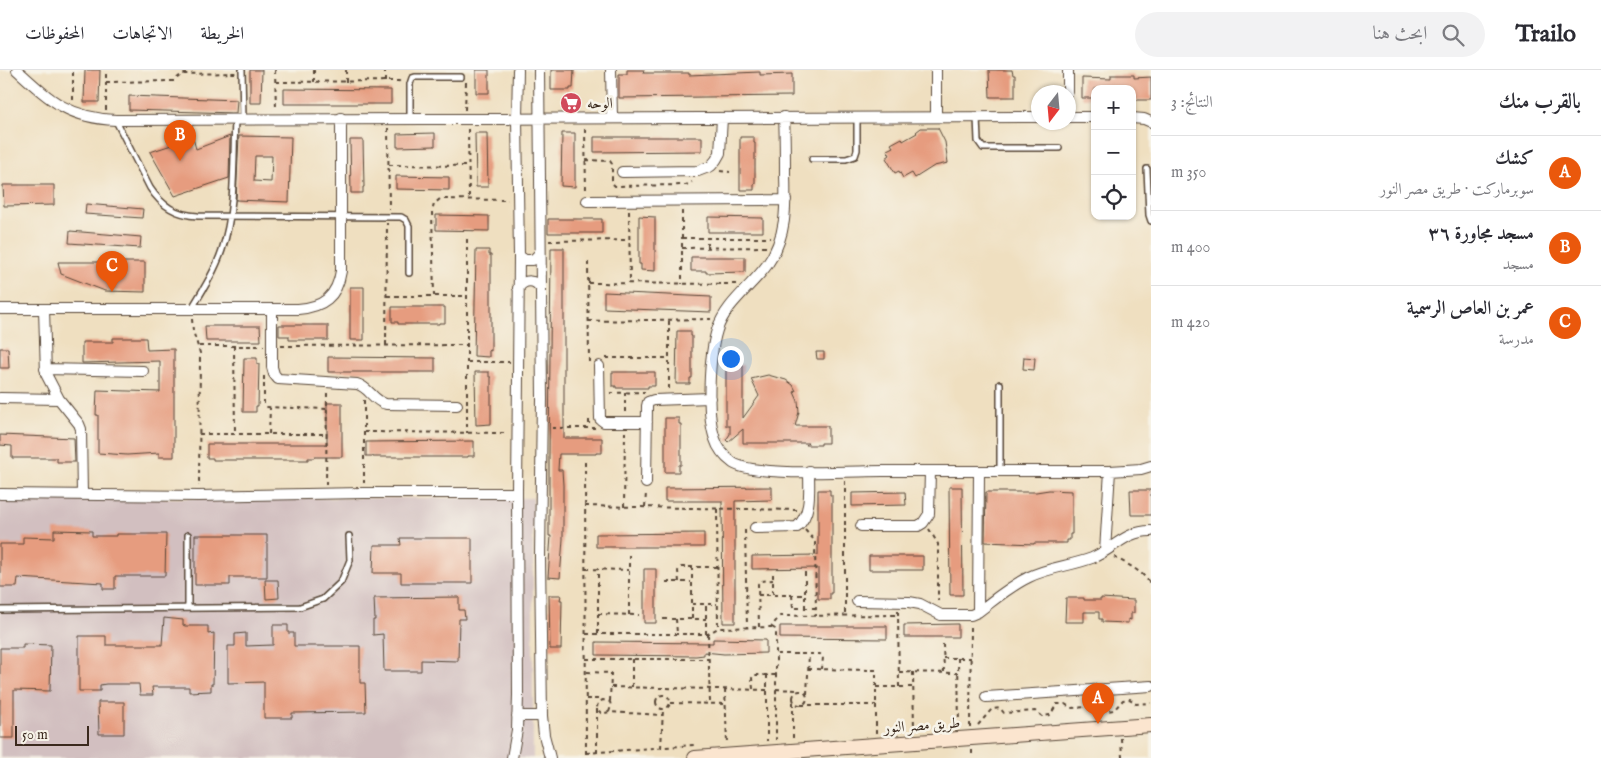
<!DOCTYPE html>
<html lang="ar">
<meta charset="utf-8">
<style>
body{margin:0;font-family:"IM FELL English",Amiri,serif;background:#f2f2f3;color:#2b2b33;direction:rtl}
.controls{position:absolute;right:15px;top:15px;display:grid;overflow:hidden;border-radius:10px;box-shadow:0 1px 4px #0004}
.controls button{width:45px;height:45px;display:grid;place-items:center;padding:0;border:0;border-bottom:1px solid #e1e1e2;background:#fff;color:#2b2b33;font:25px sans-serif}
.compass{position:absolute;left:1031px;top:15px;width:45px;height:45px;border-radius:50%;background:#fff;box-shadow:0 1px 4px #0004;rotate:196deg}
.scale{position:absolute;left:15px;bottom:12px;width:74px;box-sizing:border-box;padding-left:5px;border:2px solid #3b2a1e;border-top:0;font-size:14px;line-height:18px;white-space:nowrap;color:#3b2a1e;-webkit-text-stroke:4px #f7f3e8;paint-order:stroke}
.you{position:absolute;left:730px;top:288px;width:18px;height:18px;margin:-12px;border:4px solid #fff;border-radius:50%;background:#1a73e8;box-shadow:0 0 0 8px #1a73e833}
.badge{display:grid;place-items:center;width:32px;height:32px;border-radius:50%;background:#ea580c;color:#fff;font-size:16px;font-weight:700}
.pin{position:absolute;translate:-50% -41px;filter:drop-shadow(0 1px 2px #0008)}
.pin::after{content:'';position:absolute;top:26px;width:18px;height:15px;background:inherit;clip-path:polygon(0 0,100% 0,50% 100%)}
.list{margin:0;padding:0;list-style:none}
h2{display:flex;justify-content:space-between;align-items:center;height:65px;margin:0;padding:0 20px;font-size:21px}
h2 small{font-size:16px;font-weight:400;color:#7c7c81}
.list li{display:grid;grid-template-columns:32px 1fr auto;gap:15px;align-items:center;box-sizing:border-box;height:75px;padding:0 20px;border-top:1px solid #e1e1e2}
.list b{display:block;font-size:19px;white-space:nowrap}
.list p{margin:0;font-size:16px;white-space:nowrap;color:#7c7c81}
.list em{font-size:16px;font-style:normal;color:#7c7c81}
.icon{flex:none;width:28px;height:28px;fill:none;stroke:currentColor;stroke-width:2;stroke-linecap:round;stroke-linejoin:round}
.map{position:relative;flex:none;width:1151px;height:688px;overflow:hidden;direction:ltr}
header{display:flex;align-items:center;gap:30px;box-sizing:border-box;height:70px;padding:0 25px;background:#fff;border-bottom:1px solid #e1e1e2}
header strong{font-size:24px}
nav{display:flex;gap:28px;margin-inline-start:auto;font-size:18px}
.search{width:350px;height:45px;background:#f2f2f3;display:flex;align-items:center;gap:12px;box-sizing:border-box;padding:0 18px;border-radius:28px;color:#7c7c81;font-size:19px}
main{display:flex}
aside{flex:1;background:#fff}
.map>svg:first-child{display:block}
</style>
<header>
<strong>Trailo</strong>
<div class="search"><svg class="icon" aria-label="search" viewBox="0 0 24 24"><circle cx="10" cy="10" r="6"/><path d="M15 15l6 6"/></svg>ابحث هنا</div>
<nav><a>الخريطة</a><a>الاتجاهات</a><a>المحفوظات</a></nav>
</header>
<main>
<aside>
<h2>بالقرب منك<small>النتائج: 3</small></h2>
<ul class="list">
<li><span class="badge">A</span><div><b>كشك</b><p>سوبرماركت · طريق مصر النور</p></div><em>350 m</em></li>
<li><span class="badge">B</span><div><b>مسجد مجاورة ٣٦</b><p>مسجد</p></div><em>400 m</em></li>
<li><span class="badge">C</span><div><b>عمر بن العاص الرسمية</b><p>مدرسة</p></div><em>420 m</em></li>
</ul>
</aside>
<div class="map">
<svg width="1151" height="688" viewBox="0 0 1151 688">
<rect width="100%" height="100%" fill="#f7f3e8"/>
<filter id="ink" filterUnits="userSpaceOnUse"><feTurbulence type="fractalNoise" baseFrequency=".02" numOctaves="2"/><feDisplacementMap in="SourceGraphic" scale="10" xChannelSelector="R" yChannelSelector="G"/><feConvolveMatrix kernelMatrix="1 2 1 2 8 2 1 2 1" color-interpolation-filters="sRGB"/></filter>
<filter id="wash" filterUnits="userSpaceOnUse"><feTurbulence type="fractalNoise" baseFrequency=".0096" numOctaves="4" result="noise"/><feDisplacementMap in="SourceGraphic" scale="20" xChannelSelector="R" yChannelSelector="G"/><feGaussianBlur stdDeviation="1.12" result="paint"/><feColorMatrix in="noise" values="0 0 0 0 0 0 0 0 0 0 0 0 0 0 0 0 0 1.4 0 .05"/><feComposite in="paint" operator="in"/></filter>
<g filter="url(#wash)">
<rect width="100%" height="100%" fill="#efdfc0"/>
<path fill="#d2bfc0" d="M0 428H533V688H0Z"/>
<g id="blocks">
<path fill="#e69c7f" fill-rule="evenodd" d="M85 0H100L99 32H84Z
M250 0H262L261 33H250Z
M476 0H489V23H476Z
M551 0H574L573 18H570V20H551Z
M627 0H644L643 3H689V5L760 2V5L792 4V26L619 28V4H627Z
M989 0H1012L1013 5H1015V27H990Z
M1111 5H1134V8L1151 7V30H1132V19H1095V28H1082V8L1111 9Z
M284 19 391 20V34H284Z
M129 26 237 30 236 43 129 40Z
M921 58H938L945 72 948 93 934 96 915 108 912 103 903 108 899 101 895 103 886 88 890 85 887 80 893 77 891 74 902 68 903 71 917 63 916 62Z
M435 63V76L397 77V64Z
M475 63H487L488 117H476Z
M562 63H575V117L561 116Z
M230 66 229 108 175 126 150 82 193 68 196 79Z
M239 66 291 67 289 132 236 130ZM255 86H272L271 112 254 111Z
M594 67H702V81L594 82Z
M740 67H754V73H755V114H754V120H740Z
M350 70H363L364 117H363V123H351Z
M396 106 449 107V120L396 119Z
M3 115H54V135L4 136Z
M86 134 143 139 142 148 85 144Z
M436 145 489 146V161L436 160Z
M639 146 655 147V201L641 200V194H639Z
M708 147 763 148V162H708Z
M548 149H602V163H548Z
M70 161 141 167 140 178 69 173Z
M551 178H564V368H602V383H596V384H559L558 400H562L563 415V469L560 508 548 507 551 466H549V387Z
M476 180H489V185H491V281L489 280V287L474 286Z
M691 187H745V202L706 203V201H691Z
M58 192H145V222L105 221 61 204Z
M350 217H364V270H350Z
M604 222 711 227V242L604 238Z
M392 237H445V253H439V254H398V252H392Z
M279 255H328V270H289V266H279Z
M205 256H260L261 271H206Z
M677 261H691V266H692V308H690V314H676Z
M113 268H146L147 280 174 279V387H159V383L127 385 98 383V345H96L97 320 160 322V291L82 293V272H113Z
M0 278H8L9 298H0Z
M816 282H824V289H817Z
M328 287 435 288V302H328Z
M1024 287 1035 288 1034 300 1023 299Z
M244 288H257V294H259L258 336H256V342H243Z
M726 295H743V348L759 326 751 309 768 305 786 310 793 315 796 321 794 322 798 331 799 342 795 356H828V373H821V375H806L808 373H743V359L728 372 726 370 730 364V356H726Z
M475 302H489V307H491V354L476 355Z
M612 302H655V316H648V318H616V316H612Z
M327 333H342V387H314V388H308V390H213V388H207V374H327Z
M665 348H679V354H681V395H679V402H665Z
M0 365 74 368 75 392H57V388H12V376L0 375Z
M474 371V386H468V387H373V386H366V372Z
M772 417V430L735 431V553H723L722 431H665V418Z
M949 417H962L963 525H950Z
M818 420H830V425H832V523H830V529H818V498L752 499V486L818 485Z
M1049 420 1072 421V464H1070V470H1067V473H1034V474L985 472 986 422H1036Z
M1130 420H1151V445H1131Z
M905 422 906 435 852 436V423Z
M54 460 92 461V466H116V464H166L165 506H115V519H103V513L18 508 17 517H0V474H23V467L54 468Z
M704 463V477H596V464Z
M195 465H267V507H230V515H195Z
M400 468H472V513H401V503H373L374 475H401Z
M869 486H923V500H869Z
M644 499H656V553H644Z
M265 510H278L279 528 266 529Z
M549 525H561L560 530H562L561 579H550Z
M459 527V540H464L465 549H459L458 591 421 590V601H384L383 564 373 565V550H375L374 528Z
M1066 528H1084V530H1101V528L1134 530V543H1131V550L1128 549V553L1102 552V549H1099V542H1084V552H1065Z
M164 548 183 550V555L185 556H208V564L214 563 213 614H211V621L189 622V617H152L153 625H140L139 614H106L100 615V621H79V566H106V575H162Z
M958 554V567H904V555Z
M273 555H288V563H294V576H360V613H365L366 642 292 643V648H264V612L228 613V576H235V564L246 563V576L273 575Z
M780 556H887V569L780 568Z
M713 569 766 570V583L724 584 704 582V585L696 586 596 585V572L713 573Z
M23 574 51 575 50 621 14 620V668H0V578H23Z
M98 632H124V664H99Z"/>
</g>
</g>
<g filter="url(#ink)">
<use href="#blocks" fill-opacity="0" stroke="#564536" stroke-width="1"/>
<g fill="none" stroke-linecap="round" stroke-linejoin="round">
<g stroke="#564536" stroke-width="8">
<path id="lane" d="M242 0 243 50
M977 47 978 71 983 78H1059
M410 49V14L412 8 415 7H461
M116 51 150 118C162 136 176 145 198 146L401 147 406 150 409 156V203
M812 89H846L855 86 857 80V48
M1147 99 1149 145 1151 151
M192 238C203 220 215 201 222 180 236 139 233 92 235 50
M1000 314V401
M188 465V538
M0 540 300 537 323 529 341 512 350 490 349 466"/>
</g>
<g stroke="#564536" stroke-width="12">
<path id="street" d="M17 0C50 30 68 48 116 50L1038 47
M539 0 542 329 540 487 542 646 544 665 550 688
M611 0 612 48
M1068 0V22
M784 47C785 66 785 85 785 104 786 136 787 167 767 195 751 217 726 233 717 260 709 286 706 344 715 369 718 379 725 387 733 393 754 407 853 401 883 401 958 401 1034 401 1110 401L1141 399 1151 396
M936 47V0
M1068 47H1095
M1132 48 1144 49 1151 52
M622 102 698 101 711 96 716 90 720 83 722 48
M587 131 786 130
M519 186 525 190H533L539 184 540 181
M518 218C525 209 535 209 541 219
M0 239H298C323 237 337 227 341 201V48
M44 239 46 304 59 329 79 354 81 359 82 425
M272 239V297L274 304 278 309 357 314C369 317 373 331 386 334L457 335
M599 296 600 349 604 352H647
M45 299 143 301
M0 328 59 329
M646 413 647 336 648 332 654 330 710 328
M0 424 199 426 364 423H517
M861 456H918L923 453 929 444 930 401
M755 458 797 457C812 443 809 421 809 401
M1105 481 1110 401
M857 531 909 532 920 534 941 545H971L978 542C994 530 1010 516 1029 507 1049 497 1071 496 1092 488 1114 479 1125 461 1151 461
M978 542 979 402
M986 627 1151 616
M517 646H542
M512 688 517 660 518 625 517 423 519 186 517 48 518 0"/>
</g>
<g stroke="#564536" stroke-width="16">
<path id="secondary" d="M695 688 1151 655"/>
</g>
<path stroke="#564536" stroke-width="2" stroke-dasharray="4 4" stroke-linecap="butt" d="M275 0 276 40
M385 0V12
M106 12 174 11 182 4 236 3
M276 12 399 11 402 14
M314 12V0
M346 12V0
M73 30V0
M106 40V0
M465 40 466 12
M388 58 389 139
M468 59 469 129
M585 59 586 122
M586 90 610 91 612 94V113L615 116 686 115 692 112
M389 95 469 96
M720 101 730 102
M629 141 630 213
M682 141V214
M682 168H771
M549 171 629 170
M707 177V169
M682 178 767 177
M588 192 589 293
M588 213 738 214
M387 226H467
M434 226 432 142 434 134 440 129 508 130
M192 249 193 261 200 283 199 416
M588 251 711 249
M386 275 387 153
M199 276H264
M234 276 235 364
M281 276 467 275
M606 288H669
M467 292H510
M264 306V334L266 337 327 339
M669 319V250
M610 323 645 322
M364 330V413
M467 333V166
M467 337V363
M625 342V323
M589 350V358
M552 358H595
M364 362 508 363
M199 364H327
M269 364 270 338
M585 392 586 688
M845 411V546
M326 415 327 322
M585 436 798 440
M624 437 625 362
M645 437 646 423
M717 439 718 558
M929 459 938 474V531
M745 460 747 557
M805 460 815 471 816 546
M1114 487C1127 494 1145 502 1151 516
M586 499 628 500
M805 502V538
M773 504V525
M666 512H691
M679 512 678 501 681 497H717
M758 525H805
M792 525 793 538H815
M692 534H717
M898 541 899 617
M598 544 639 545
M629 545V482
M663 549H706
M676 549 677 564
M692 549V497
M759 557 758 514 761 511 773 510
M772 557 775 559 776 562V670
M586 564H708L718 558 771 557 780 546 898 545
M598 564V499
M706 564V534
M708 564 710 634
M943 574 944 602
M777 584H820L823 587 822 599
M943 588H971
M958 588 959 658
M586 589H709
M632 589V617
M808 599 876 600V663
M587 602 611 603 610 632
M899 602 958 603
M913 602 914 661
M767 605V671
M611 617 767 620
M876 617H913
M725 619 727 673
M753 619 752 608 754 605H776
M776 619 796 620
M793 628a7 7 0 1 1 14 0a7 7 0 1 1-14 0Z
M807 624 809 584
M656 632a7 7 0 1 1 14 0a7 7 0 1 1-14 0Z
M586 629H600
M793 632V669
M671 633 726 634
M801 635H876
M597 639V682
M609 642 611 636 610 632 603 630C598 632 597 634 597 639L602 644 609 642 662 645
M978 655 992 639 1000 638 1004 643 1035 641 1042 646 1050 645 1057 634H1065L1071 638 1102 636 1107 641 1114 640 1123 630 1130 629 1136 634 1151 633
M970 657 971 555
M1121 668 1122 688
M661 678 663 640
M972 680V688
M586 683 694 675"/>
<use href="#lane" stroke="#fff" stroke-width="5"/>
<use href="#street" stroke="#fff" stroke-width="10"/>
<use href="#secondary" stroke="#fbe5cf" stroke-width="14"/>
</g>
</g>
<defs>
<g id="supermarket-disc" transform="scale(1.125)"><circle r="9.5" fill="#d1495b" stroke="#f7f3e8"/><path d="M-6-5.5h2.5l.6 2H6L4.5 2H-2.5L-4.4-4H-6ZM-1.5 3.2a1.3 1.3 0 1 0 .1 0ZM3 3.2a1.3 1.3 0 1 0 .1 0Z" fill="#fff"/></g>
</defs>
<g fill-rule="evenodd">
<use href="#supermarket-disc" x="571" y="33"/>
</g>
<g text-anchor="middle" stroke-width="5" stroke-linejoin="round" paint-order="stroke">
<g font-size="15" fill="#3b2a1e" stroke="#f7f3e8" text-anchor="start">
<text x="587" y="38">الوحه</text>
</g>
<g font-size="15" fill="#3b2a1e" stroke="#f7f3e8">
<text transform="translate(922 655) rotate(-4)" y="5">طريق مصر النور</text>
</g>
</g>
</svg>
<div class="controls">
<button>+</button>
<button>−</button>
<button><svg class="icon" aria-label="locate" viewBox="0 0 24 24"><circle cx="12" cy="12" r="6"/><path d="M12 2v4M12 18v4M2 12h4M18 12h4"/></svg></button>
</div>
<svg class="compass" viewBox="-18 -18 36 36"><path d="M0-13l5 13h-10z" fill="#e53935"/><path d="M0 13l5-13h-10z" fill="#7c7c81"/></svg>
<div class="scale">50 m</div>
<div class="you"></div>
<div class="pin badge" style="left:1098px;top:654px">A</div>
<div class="pin badge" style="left:180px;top:91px">B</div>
<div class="pin badge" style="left:112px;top:222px">C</div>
</div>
</main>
